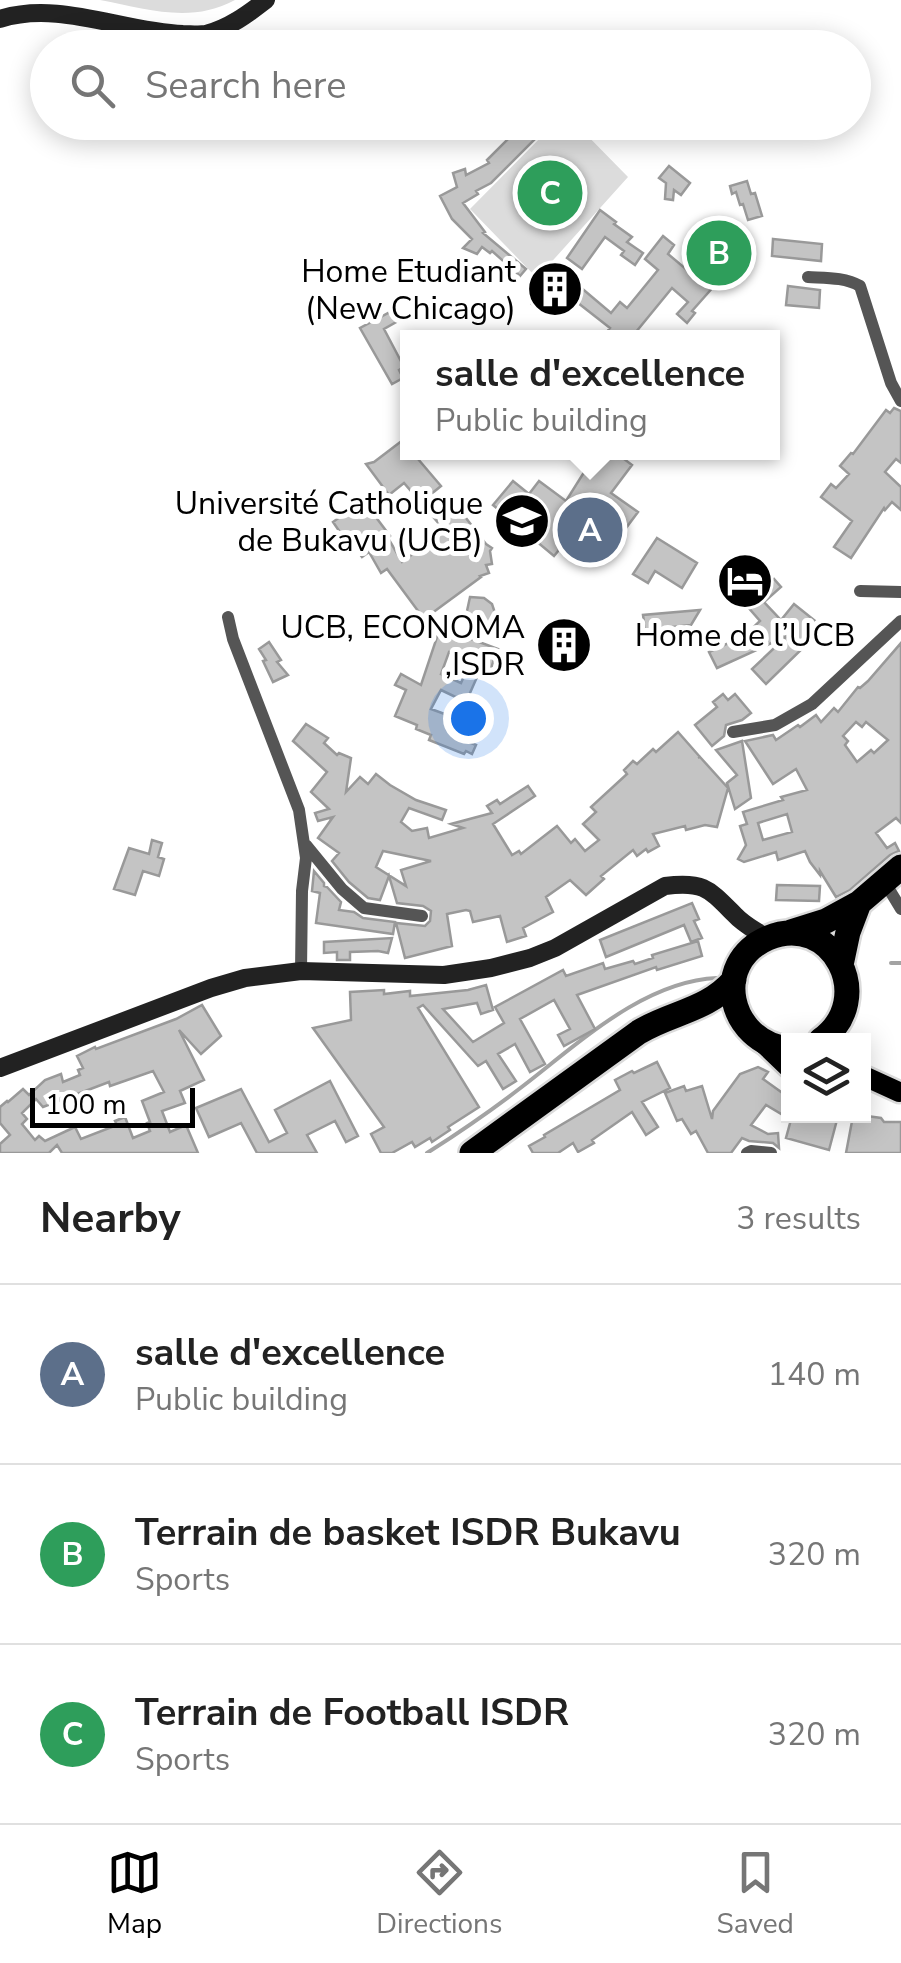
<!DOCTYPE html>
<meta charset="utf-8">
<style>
body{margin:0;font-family:"Nunito Sans",sans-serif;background:#f6f6f6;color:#222}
.controls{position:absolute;right:30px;bottom:30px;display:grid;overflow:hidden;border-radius:0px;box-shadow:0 5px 25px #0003}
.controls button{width:90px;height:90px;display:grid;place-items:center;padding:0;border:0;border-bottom:2px solid #e0e0e0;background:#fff;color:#222;font:50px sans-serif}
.scale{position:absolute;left:30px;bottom:25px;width:165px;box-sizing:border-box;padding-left:10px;border:5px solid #000;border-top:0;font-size:28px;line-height:35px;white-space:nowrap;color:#000;-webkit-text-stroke:8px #fff;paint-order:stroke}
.you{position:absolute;left:468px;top:718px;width:35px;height:35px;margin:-25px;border:8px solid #fff;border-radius:50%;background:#1a73e8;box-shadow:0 0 0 15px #1a73e833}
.badge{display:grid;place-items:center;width:65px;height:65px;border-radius:50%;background:#000;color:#fff;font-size:32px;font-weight:700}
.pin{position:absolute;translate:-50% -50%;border:5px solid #fff;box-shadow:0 2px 10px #0006}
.popup{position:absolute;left:400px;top:330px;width:380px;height:130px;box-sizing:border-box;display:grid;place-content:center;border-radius:0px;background:#fff;filter:drop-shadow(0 2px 8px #0005);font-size:32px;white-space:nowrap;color:#767676}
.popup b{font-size:38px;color:#222}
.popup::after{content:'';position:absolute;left:50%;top:100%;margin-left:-20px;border:20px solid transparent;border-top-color:#fff}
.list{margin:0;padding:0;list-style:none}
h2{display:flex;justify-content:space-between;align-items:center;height:130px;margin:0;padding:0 40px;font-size:42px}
h2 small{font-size:32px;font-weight:400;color:#767676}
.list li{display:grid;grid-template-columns:65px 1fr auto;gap:30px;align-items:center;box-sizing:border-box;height:180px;padding:0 40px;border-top:2px solid #e0e0e0}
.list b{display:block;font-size:38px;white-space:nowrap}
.list p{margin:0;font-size:32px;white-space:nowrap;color:#767676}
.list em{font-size:32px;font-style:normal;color:#767676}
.icon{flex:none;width:55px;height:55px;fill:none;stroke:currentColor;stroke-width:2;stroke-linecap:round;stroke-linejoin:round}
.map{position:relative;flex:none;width:901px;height:1153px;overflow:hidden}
.search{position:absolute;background:#fff;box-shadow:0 5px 25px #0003;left:30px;right:30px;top:30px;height:110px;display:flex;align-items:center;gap:25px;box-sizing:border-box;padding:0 35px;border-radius:55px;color:#767676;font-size:38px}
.sheet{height:670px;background:#fff}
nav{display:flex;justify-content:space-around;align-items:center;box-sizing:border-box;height:140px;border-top:2px solid #e0e0e0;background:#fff;font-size:28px;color:#767676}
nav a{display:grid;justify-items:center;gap:5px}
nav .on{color:#000}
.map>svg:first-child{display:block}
</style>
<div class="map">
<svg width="901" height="1153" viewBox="0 0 901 1153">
<rect width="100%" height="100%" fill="#fff"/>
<path fill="#dcdcdc" d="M100 0H235C191 24 147 9 100 0Z
M555 123H575L628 177 537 278 470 209Z
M724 221 747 251 735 259 714 281 691 264 694 258 693 256Z"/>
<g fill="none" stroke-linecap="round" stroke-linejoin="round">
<path stroke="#a3a3a3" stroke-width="4" d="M891 963H901
M427 1153C460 1132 492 1110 523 1086 579 1043 644 981 717 978"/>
</g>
<path fill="#c4c4c4" stroke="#999" stroke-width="2.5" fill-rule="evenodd" d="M525 122H552L491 183 476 191 478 194 463 203 485 232 483 233 526 269 520 276 492 251 490 253 482 247 477 254 463 248 472 239 452 219 440 196 457 187 453 173 465 169 466 175 489 163 487 160Z
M669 166 690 183 681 195 674 190 673 200 665 199 666 183 659 178Z
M747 181 751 194 755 193 762 216 748 220 743 204 740 205 736 192 732 194 730 186Z
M600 210 616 222 614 224 632 237 627 242 643 253 635 265 621 255 624 251 605 237 582 269 567 258Z
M663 236 674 245 668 254 687 270 690 266 715 285 692 311 695 313 687 323 677 314 688 302 672 288 631 338H602L610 328 564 292 546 314 532 304 559 269 611 313 620 302 627 308 658 270 645 259Z
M773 239 822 244 821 261 772 256Z
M788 286 820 290 819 308 786 305Z
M392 311 398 321 384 329 404 367 399 370 403 378 392 384 360 328Z
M894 408 901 411V463L896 459 885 472 901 487V510L892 502 885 510 884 508 851 558 834 547 852 521 821 497 831 484 836 488 849 474 840 466 851 453 853 454 886 410 890 413Z
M403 440 408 446V452H412L441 486 430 495 449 517 459 509 486 544 492 548 490 551 492 564 486 565 489 573 480 576 481 577 424 619 387 569 381 573 369 552 362 557 349 539 346 541 333 522 363 500 390 536 388 538 402 562 440 534 436 528 440 525 404 483 389 495 366 464 374 462Z
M586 452H628L624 459 632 465 611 493 638 512 626 528 623 525 605 549 577 528 554 556 493 505 513 481 529 494 539 481 566 501 593 458Z
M657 538 697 563 682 588 655 571 648 583 633 574Z
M755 568 769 583 774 579 781 587 764 602 781 620 794 604 819 624 806 645 766 684 752 669 787 636 717 668 709 652 744 636 760 621 733 590Z
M470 597 484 598 492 604 495 613 492 622 477 628 470 621 467 611Z
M700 610 691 625 645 630 643 615Z
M442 622 457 627 455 633 498 649 490 671 481 668 466 702 441 690 431 709 472 724 466 741 476 745 472 754 466 751 464 754 429 740 431 735 416 729 417 725 395 716 406 690 395 685 401 674 421 685ZM449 652 471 660 461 683 441 674Z
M577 628 586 656 557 661 554 651 548 653 543 638Z
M269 642 281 660 277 662 288 675 273 682 263 661 266 660 259 649Z
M901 643V823L896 818 876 833 887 848 895 843 899 851 890 855 850 890 836 897 820 871V875L810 862 805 851 778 860 776 852 744 862 738 859 746 845 740 826 747 824 743 812 783 800 781 797 807 790 796 769 773 784 745 741 773 735 776 740 798 725 800 727 816 715 821 722 834 708 838 712 858 687 860 688 868 681ZM856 722 862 727 866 722 888 740 874 753 871 750 857 762 845 745 848 741 843 736ZM787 814 792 832 763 840 758 823Z
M723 694 728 700 735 694 751 713 742 720 726 725 724 736 712 746 695 725 717 707 713 702Z
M306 724 328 738 324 743 337 755 339 753 351 758 346 792 360 777 368 784 376 774 390 785 416 800 446 810 442 820 409 808 401 822 412 831 427 828 429 838 463 828 451 824 492 813 487 806 497 800 500 804 528 786 535 796 493 824 512 855 519 851 521 854 557 826 571 843 575 839 585 851 599 840 583 824 596 812 591 807 627 774 624 770 633 761 637 764 653 749 656 752 678 732 700 757 698 758 700 757 728 788 717 827 705 825 686 830 685 826 653 834 659 846 648 852 646 849 637 856 633 850 601 876 604 879 586 895 570 880 546 897 553 912 523 928 526 936 507 942 500 916 473 922 470 911 466 910 447 914 452 946 405 958 396 923 425 926 430 921 431 911 423 906 397 903 389 876 380 900 368 898 349 882 332 861 339 853 318 838 333 817 318 821 315 813 329 809 311 792 327 772 293 741ZM383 851 431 861 401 870 406 886 376 867Z
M742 741 751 798 735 809 727 783 737 775 716 750Z
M152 840 162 843 158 857 164 859 159 876 143 871 135 895 114 889 129 848 149 854Z
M314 871 324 883V886L327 887 341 902 339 910 354 912 363 918 395 922 393 934 316 923 320 893 312 891Z
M777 885 820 886 819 901 776 900Z
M692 903 699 919 694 921 702 938 691 942 684 925 606 957 600 940Z
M392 938 388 953 378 951 350 952V960H337V952L324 953V942Z
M698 941 702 956 657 970 656 967 577 995 595 1029 564 1046 558 1035 570 1029 554 1000 520 1019 545 1064 530 1072 515 1044 498 1054 516 1081 503 1089 486 1061 478 1066 423 1005 418 1008 479 1107 448 1127 450 1130 432 1142 430 1138 415 1147 412 1142 392 1153H381L371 1134 384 1127 313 1028 351 1020 350 992 384 990V994L410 991V996L468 990 486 985 493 1010 481 1014 477 1003 443 1009 473 1042 504 1023 495 1007 563 970 566 976 603 963 605 969 633 961 635 964 653 958 652 955Z
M202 1005 221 1036 201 1054 179 1030 204 1080 180 1091 185 1103 162 1111 170 1132 186 1125 198 1153H62L57 1145 49 1153H0V1144L10 1135 0 1123V1107L7 1101 8 1102 23 1089 29 1095 45 1080 61 1074 63 1082 80 1075 78 1070 83 1068 77 1056 95 1047 96 1049 176 1019ZM153 1071 164 1092 142 1101 150 1122 147 1123 150 1131 133 1138 125 1117 115 1121 117 1125 81 1139 75 1127 45 1141 39 1136 35 1140 22 1124 27 1119 22 1113 36 1099 43 1107 109 1082 110 1086Z
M657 1062 670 1088 642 1102 658 1127 646 1135 632 1112 592 1140 594 1143 578 1152 573 1143 558 1153H533L529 1146 545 1137 544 1135 620 1090 615 1080 632 1071 634 1073Z
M758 1067 768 1072 763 1079 788 1097V1118L766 1105 751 1125 768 1134 778 1133 779 1148 773 1143 749 1141 742 1138 731 1153H708L696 1131 691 1134 682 1119 677 1121 665 1093 684 1086 686 1091 702 1086 712 1119 713 1111 740 1074Z
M330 1081 358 1136 346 1142 335 1121 307 1135 317 1153H257L241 1123 209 1137 196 1108 241 1089 269 1142 287 1133 275 1110Z
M792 1116H838L829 1150 786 1138Z
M853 1116H867L881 1118 884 1122H901V1153H846Z"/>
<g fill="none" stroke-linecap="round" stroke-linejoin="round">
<g stroke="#dbdbdb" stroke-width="25">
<path id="primary" d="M763 1043 788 1067
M864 1076 899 1092"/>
</g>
<g stroke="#dbdbdb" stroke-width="30">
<path id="highway" d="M791 932 826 921 859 903 901 867
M841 965 848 932 859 903
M788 1049C729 1042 710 963 768 938 832 911 878 999 821 1040
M472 1153 639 1032C672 1012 707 1011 734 980"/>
</g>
<path stroke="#555" stroke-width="12" d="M808 277C825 278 845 277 860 286L891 383 901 401
M860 591 901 592
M228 617 233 639 299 810 306 858 302 891 301 971
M733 732 775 725 812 704 901 621
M306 845 342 889 364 908 422 916
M884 881 901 909
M747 1153 751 1151 771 1153"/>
<path stroke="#222" stroke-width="18" d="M0 19C58 0 123 32 183 34 190 34 198 35 206 34 229 28 248 14 266 0
M0 1068 211 988 245 978 301 971 444 975 491 968 530 958 555 948 665 886C704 881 709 889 735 915 744 925 757 931 768 939"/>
<use href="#primary" stroke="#000" stroke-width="20"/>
<use href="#highway" stroke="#000" stroke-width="25"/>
</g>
<defs>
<g id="building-disc" transform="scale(2.875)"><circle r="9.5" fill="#000" stroke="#fff"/><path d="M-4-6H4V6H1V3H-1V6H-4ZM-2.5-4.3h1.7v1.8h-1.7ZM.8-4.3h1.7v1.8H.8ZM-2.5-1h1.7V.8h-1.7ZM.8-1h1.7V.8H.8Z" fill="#fff"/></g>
<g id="university-disc" transform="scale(2.875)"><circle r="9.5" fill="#000" stroke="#fff"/><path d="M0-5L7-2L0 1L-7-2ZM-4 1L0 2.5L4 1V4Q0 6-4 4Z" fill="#fff"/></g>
<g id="hotel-disc" transform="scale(2.875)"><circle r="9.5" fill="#000" stroke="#fff"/><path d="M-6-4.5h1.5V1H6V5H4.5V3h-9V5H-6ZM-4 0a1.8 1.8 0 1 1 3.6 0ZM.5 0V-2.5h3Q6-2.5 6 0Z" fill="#fff"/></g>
</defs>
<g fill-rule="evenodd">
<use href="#building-disc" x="555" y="289"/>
<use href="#university-disc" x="522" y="521"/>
<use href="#hotel-disc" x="745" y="581"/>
<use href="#building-disc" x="564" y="645"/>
</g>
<g text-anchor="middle" stroke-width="10" stroke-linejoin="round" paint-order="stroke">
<g font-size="32" fill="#000" stroke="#fff" text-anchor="end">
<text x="516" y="282">Home Etudiant<tspan x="516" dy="37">(New Chicago)</tspan></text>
<text x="483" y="514">Université Catholique<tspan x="483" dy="37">de Bukavu (UCB)</tspan></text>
<text x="525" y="638">UCB, ECONOMA<tspan x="525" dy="37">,ISDR</tspan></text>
<text x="745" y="646" text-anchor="middle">Home de l’UCB</text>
</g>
</g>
</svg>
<div class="controls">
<button><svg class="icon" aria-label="layers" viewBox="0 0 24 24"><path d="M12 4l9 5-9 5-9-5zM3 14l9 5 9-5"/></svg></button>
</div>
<div class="scale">100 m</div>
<div class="you"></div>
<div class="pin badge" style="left:590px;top:530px;background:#5c6f8a">A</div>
<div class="popup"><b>salle d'excellence</b>Public building</div>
<div class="pin badge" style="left:719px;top:253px;background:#2e9e5b">B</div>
<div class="pin badge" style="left:550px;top:193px;background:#2e9e5b">C</div>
<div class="search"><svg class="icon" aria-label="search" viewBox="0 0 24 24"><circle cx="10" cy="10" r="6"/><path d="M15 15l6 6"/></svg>Search here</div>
</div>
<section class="sheet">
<h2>Nearby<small>3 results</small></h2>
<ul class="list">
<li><span class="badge" style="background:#5c6f8a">A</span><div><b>salle d'excellence</b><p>Public building</p></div><em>140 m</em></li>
<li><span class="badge" style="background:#2e9e5b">B</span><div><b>Terrain de basket ISDR Bukavu</b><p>Sports</p></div><em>320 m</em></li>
<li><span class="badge" style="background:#2e9e5b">C</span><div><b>Terrain de Football ISDR</b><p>Sports</p></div><em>320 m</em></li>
</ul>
</section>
<nav>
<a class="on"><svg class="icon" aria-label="map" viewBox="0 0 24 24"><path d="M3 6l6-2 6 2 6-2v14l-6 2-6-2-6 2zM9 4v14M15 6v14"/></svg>Map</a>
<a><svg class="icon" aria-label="directions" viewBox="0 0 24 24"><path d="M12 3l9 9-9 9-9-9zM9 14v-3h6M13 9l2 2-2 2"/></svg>Directions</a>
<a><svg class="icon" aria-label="saved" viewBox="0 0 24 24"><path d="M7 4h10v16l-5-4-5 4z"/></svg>Saved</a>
</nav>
